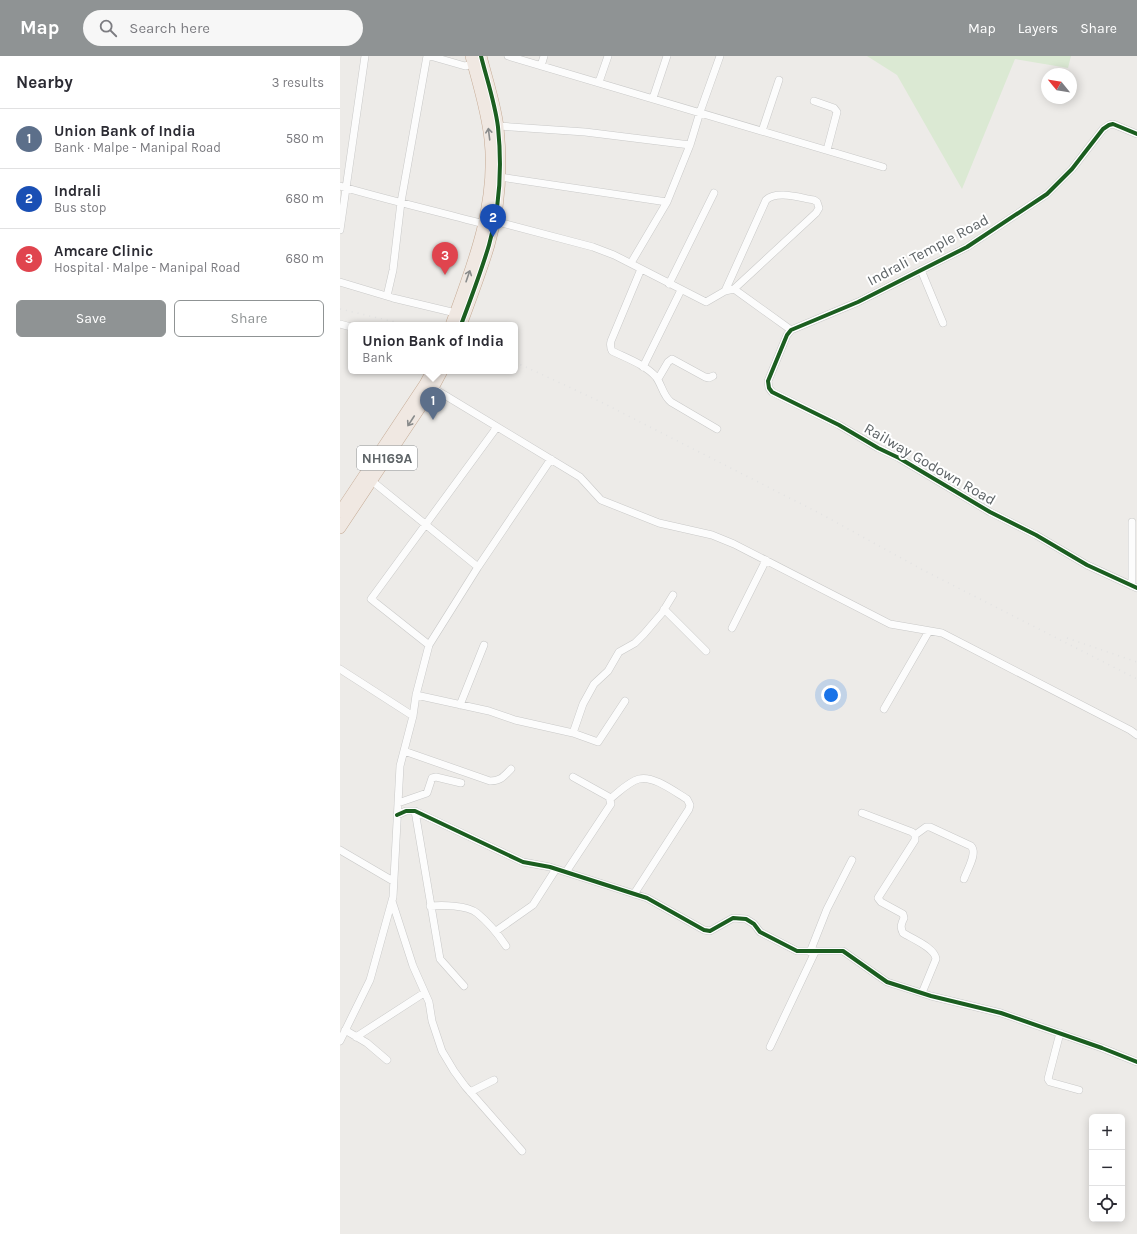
<!DOCTYPE html>
<meta charset="utf-8">
<style>
body{margin:0;font-family:Karla,sans-serif;background:#f7f7f7;color:#2b2b33}
.controls{position:absolute;right:12px;bottom:12px;display:grid;overflow:hidden;border-radius:6px;box-shadow:0 2px 10px #0003}
.controls button{width:36px;height:36px;display:grid;place-items:center;padding:0;border:0;border-bottom:1px solid #e1e1e2;background:#fff;color:#2b2b33;font:20px sans-serif}
.compass{position:absolute;left:701px;top:12px;width:36px;height:36px;border-radius:50%;background:#fff;box-shadow:0 2px 10px #0003;rotate:300deg}
.you{position:absolute;left:491px;top:639px;width:14px;height:14px;margin:-10px;border:3px solid #fff;border-radius:50%;background:#1a73e8;box-shadow:0 0 0 6px #1a73e833}
.badge{display:grid;place-items:center;width:26px;height:26px;border-radius:50%;background:#8f9394;color:#fff;font-size:13px;font-weight:700}
.pin{position:absolute;translate:-50% -33px;filter:drop-shadow(0 1px 2px #0008)}
.pin::after{content:'';position:absolute;top:21px;width:14px;height:12px;background:inherit;clip-path:polygon(0 0,100% 0,50% 100%)}
.popup{position:absolute;left:8px;top:266px;width:170px;height:52px;box-sizing:border-box;display:grid;place-content:center;border-radius:6px;background:#fff;filter:drop-shadow(0 1px 3px #0005);font-size:13px;white-space:nowrap;color:#7c7c81}
.popup b{font-size:15px;color:#2b2b33}
.popup::after{content:'';position:absolute;left:50%;top:100%;margin-left:-8px;border:8px solid transparent;border-top-color:#fff}
.list{margin:0;padding:0;list-style:none}
h2{display:flex;justify-content:space-between;align-items:center;height:52px;margin:0;padding:0 16px;font-size:17px}
h2 small{font-size:13px;font-weight:400;color:#7c7c81}
.list li{display:grid;grid-template-columns:26px 1fr auto;gap:12px;align-items:center;box-sizing:border-box;height:60px;padding:0 16px;border-top:1px solid #e1e1e2}
.list b{display:block;font-size:15px;white-space:nowrap}
.list p{margin:0;font-size:13px;white-space:nowrap;color:#7c7c81}
.list em{font-size:13px;font-style:normal;color:#7c7c81}
.actions{display:flex;gap:8px;padding:12px 16px}
.actions a{flex:1;padding:9px 0;border:1px solid #8f9394;border-radius:6px;text-align:center;font-size:14px;color:#8f9394}
.actions .main{background:#8f9394;color:#fff}
.icon{flex:none;width:22px;height:22px;fill:none;stroke:currentColor;stroke-width:2;stroke-linecap:round;stroke-linejoin:round}
.map{position:relative;flex:none;width:797px;height:1178px;overflow:hidden}
header{display:flex;align-items:center;gap:24px;box-sizing:border-box;height:56px;padding:0 20px;background:#8f9394;color:#fff}
header strong{font-size:19px}
nav{display:flex;gap:22px;margin-inline-start:auto;font-size:14px}
.search{width:280px;height:36px;background:#f7f7f7;display:flex;align-items:center;gap:10px;box-sizing:border-box;padding:0 14px;border-radius:22px;color:#7c7c81;font-size:15px}
main{display:flex}
aside{flex:1;background:#fff}
.map>svg:first-child{display:block}
</style>
<header>
<strong>Map</strong>
<div class="search"><svg class="icon" aria-label="search" viewBox="0 0 24 24"><circle cx="10" cy="10" r="6"/><path d="M15 15l6 6"/></svg>Search here</div>
<nav><a>Map</a><a>Layers</a><a>Share</a></nav>
</header>
<main>
<aside>
<h2>Nearby<small>3 results</small></h2>
<ul class="list">
<li><span class="badge" style="background:#5c6f8a">1</span><div><b>Union Bank of India</b><p>Bank · Malpe - Manipal Road</p></div><em>580 m</em></li>
<li><span class="badge" style="background:#1a4fb4">2</span><div><b>Indrali</b><p>Bus stop</p></div><em>680 m</em></li>
<li><span class="badge" style="background:#e0444e">3</span><div><b>Amcare Clinic</b><p>Hospital · Malpe - Manipal Road</p></div><em>680 m</em></li>
</ul>
<div class="actions"><a class="main">Save</a><a>Share</a></div>
</aside>
<div class="map">
<svg width="797" height="1178" viewBox="0 0 797 1178">
<rect width="100%" height="100%" fill="#edebe8"/>
<path fill="#dbe9d3" d="M527 0H731L728 12 675 3 622 133 557 19Z"/>
<g fill="none" stroke-linecap="round" stroke-linejoin="round">
<g stroke="#c9c9c8" stroke-width="8">
<path id="minor" d="M90 0 125 10 133 8
M168 0 543 111
M201 10 204 0
M259 26 268 0
M313 42 327 0
M474 45 494 52 497 56 487 94
M158 70 245 76 350 89
M422 75 439 24
M797 78 773 68 769 69 763 73 732 113 707 138 627 191 518 246 451 274 447 279 428 325 429 332 432 336 499 369 538 392 559 402 650 456 696 479 747 509 797 532
M160 121 327 146
M0 130C48 144 96 155 144 168
M154 165 253 191 274 199 366 246 385 235 394 233 451 274
M0 174 25 0
M291 207 327 146 350 89 360 56 380 0
M301 213 271 285C270 289 270 291 272 295 286 302 306 309 316 321 322 329 323 340 331 346L377 373
M581 214 603 267
M0 226 53 242 120 258
M329 228 374 137
M385 235 426 144C437 134 460 142 474 144L477 146 479 152 476 157 394 233
M47 240 53 214 61 146 87 0
M0 268 11 271
M303 311 341 234
M318 323 328 306 332 303 365 321 369 322 373 320
M93 332 240 421 261 444 319 467 372 479 394 488 550 568 602 577 790 674 797 679
M32 425 138 511
M792 530V466
M324 553 366 595
M392 572 426 504
M89 589 31 543 157 371
M0 613 73 660
M76 639 149 655 175 664 233 677 258 686 285 645
M120 649 144 589
M544 653 589 575
M233 677 243 648 254 628 268 615 279 596 295 587 304 578 322 557 333 539
M64 695 150 725C161 725 164 720 171 713
M270 743C279 736 288 726 299 723 313 719 335 736 347 743L350 749 349 753 294 838
M58 747 87 737 92 722 96 721 121 727
M75 755 100 903 124 930
M522 757 572 776 575 779V784L538 842 541 846 563 858 564 862C561 868 560 871 563 877 573 883 595 892 596 903L582 937
M57 759 66 755H75L183 806 210 811 307 842 364 874 370 875 393 862 406 863 414 868 420 876 457 895H503L547 926 591 940 661 957 762 992 797 1006
M575 779 586 771H590L631 790C638 797 627 814 624 823
M0 794 53 825
M226 816 271 748 269 741 233 721
M52 845 73 910 89 946 92 965 102 995 114 1015 125 1030 182 1095
M90 850C102 849 127 849 137 857 148 866 158 878 166 890
M156 875 193 849 216 813
M470 896 487 853 512 804
M5 974 27 987 47 1004
M720 977 708 1023 710 1026 739 1034
M16 981 84 937
M0 985 30 924 53 841 60 710 73 660 76 639 89 589 138 511 211 403
M430 991 475 896
M130 1036 154 1024"/>
</g>
<g stroke="#c5aa94" stroke-width="12">
<path id="highway" d="M111 269C133 209 157 148 150 83 147 55 138 27 131 0
M121 269C131 242 141 216 149 189 160 151 162 110 158 71 155 47 147 24 141 0
M0 456 85 328 92 315
M0 472 93 332 102 315"/>
</g>
<use href="#minor" stroke="#fcfcfc" stroke-width="7"/>
<use href="#highway" stroke="#f0e8e2" stroke-width="11"/>
<path stroke="#e2e2e2" stroke-width="1.5" stroke-dasharray="1 5" stroke-linecap="butt" d="M0 253 68 269
M175 306 259 345 481 458 583 514 797 623
M727 582 797 606"/>
<g stroke="#fff" stroke-width="6">
<path id="cycleway" d="M797 78 773 68 769 69 763 73 732 113 707 138 627 191 518 246 451 274 447 279 428 325 429 332 432 336 499 369 538 392 559 402 650 456 696 479 747 509 797 532
M121 269C131 242 141 216 149 189 160 151 162 110 158 71 155 47 147 24 141 0
M57 759 66 755H75L183 806 210 811 307 842 364 874 370 875 393 862 406 863 414 868 420 876 457 895H503L547 926 591 940 661 957 762 992 797 1006"/>
</g>
<use href="#cycleway" stroke="#1b5e20" stroke-width="4"/>
</g>
<defs><path id="oneway-shaft" d="M-6 0H5M1.5-3L5.5 0L1.5 3" fill="none" stroke-width="1.6" stroke-linecap="round" stroke-linejoin="round"/></defs>
<g stroke="#898b8b">
<use href="#oneway-shaft" transform="translate(149 78) rotate(-97)"/>
<use href="#oneway-shaft" transform="translate(128 220) rotate(-71)"/>
<use href="#oneway-shaft" transform="translate(71 365) rotate(123)"/>
</g>
<g text-anchor="middle" stroke-width="4" stroke-linejoin="round" paint-order="stroke">
<rect fill="#fff" stroke="#8e9294" stroke-width="1" x="17" y="390" width="60" height="24" rx="3"/>
<g font-size="14" font-weight="bold" fill="#5d6366">
<text x="47" y="407">NH169A</text>
</g>
<g font-size="15" fill="#5d6366" stroke="#fff">
<text transform="translate(588 194) rotate(-28)" y="5">Indrali Temple Road</text>
<text transform="translate(590 408) rotate(30)" y="5">Railway Godown Road</text>
</g>
</g>
</svg>
<div class="controls">
<button>+</button>
<button>−</button>
<button><svg class="icon" aria-label="locate" viewBox="0 0 24 24"><circle cx="12" cy="12" r="6"/><path d="M12 2v4M12 18v4M2 12h4M18 12h4"/></svg></button>
</div>
<svg class="compass" viewBox="-18 -18 36 36"><path d="M0-13l5 13h-10z" fill="#e53935"/><path d="M0 13l5-13h-10z" fill="#7c7c81"/></svg>
<div class="you"></div>
<div class="pin badge" style="left:93px;top:364px;background:#5c6f8a">1</div>
<div class="popup"><b>Union Bank of India</b>Bank</div>
<div class="pin badge" style="left:153px;top:181px;background:#1a4fb4">2</div>
<div class="pin badge" style="left:105px;top:219px;background:#e0444e">3</div>
</div>
</main>
